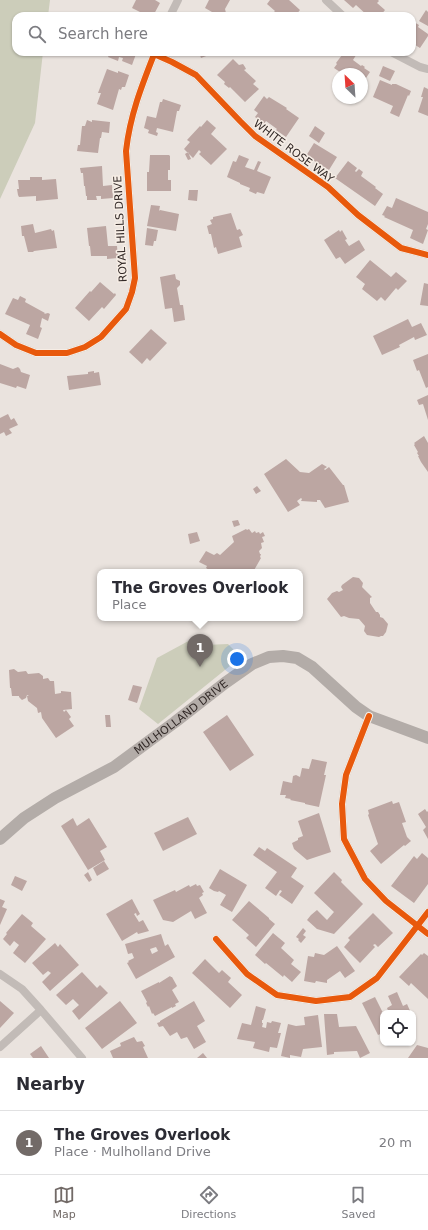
<!DOCTYPE html>
<meta charset="utf-8">
<style>
body{margin:0;font-family:"DejaVu Sans",sans-serif;background:#f2f2f3;color:#2b2b33}
.controls{position:absolute;right:12px;bottom:12px;display:grid;overflow:hidden;border-radius:8px;box-shadow:0 1px 3px #0004}
.controls button{width:36px;height:36px;display:grid;place-items:center;padding:0;border:0;border-bottom:1px solid #e1e1e2;background:#fff;color:#2b2b33;font:20px sans-serif}
.compass{position:absolute;left:332px;top:68px;width:36px;height:36px;border-radius:50%;background:#fff;box-shadow:0 1px 3px #0004;rotate:335deg}
.you{position:absolute;left:237px;top:659px;width:14px;height:14px;margin:-10px;border:3px solid #fff;border-radius:50%;background:#1a73e8;box-shadow:0 0 0 6px #1a73e833}
.badge{display:grid;place-items:center;width:26px;height:26px;border-radius:50%;background:#726a67;color:#fff;font-size:13px;font-weight:700}
.pin{position:absolute;translate:-50% -33px;filter:drop-shadow(0 1px 2px #0008)}
.pin::after{content:'';position:absolute;top:21px;width:14px;height:12px;background:inherit;clip-path:polygon(0 0,100% 0,50% 100%)}
.popup{position:absolute;left:97px;top:569px;width:206px;height:52px;box-sizing:border-box;display:grid;place-content:center;border-radius:8px;background:#fff;filter:drop-shadow(0 1px 3px #0005);font-size:13px;white-space:nowrap;color:#7c7c81}
.popup b{font-size:15px;color:#2b2b33}
.popup::after{content:'';position:absolute;left:50%;top:100%;margin-left:-8px;border:8px solid transparent;border-top-color:#fff}
.list{margin:0;padding:0;list-style:none}
h2{display:flex;justify-content:space-between;align-items:center;height:52px;margin:0;padding:0 16px;font-size:17px}
h2 small{font-size:13px;font-weight:400;color:#7c7c81}
.list li{display:grid;grid-template-columns:26px 1fr auto;gap:12px;align-items:center;box-sizing:border-box;height:64px;padding:0 16px;border-top:1px solid #e1e1e2}
.list b{display:block;font-size:15px;white-space:nowrap}
.list p{margin:0;font-size:13px;white-space:nowrap;color:#7c7c81}
.list em{font-size:13px;font-style:normal;color:#7c7c81}
.icon{flex:none;width:22px;height:22px;fill:none;stroke:currentColor;stroke-width:2;stroke-linecap:round;stroke-linejoin:round}
.map{position:relative;flex:none;width:428px;height:1058px;overflow:hidden}
.search{position:absolute;background:#fff;box-shadow:0 1px 3px #0004;left:12px;right:12px;top:12px;height:44px;display:flex;align-items:center;gap:10px;box-sizing:border-box;padding:0 14px;border-radius:12px;color:#7c7c81;font-size:15px}
.sheet{height:116px;background:#fff}
nav{display:flex;justify-content:space-around;align-items:center;box-sizing:border-box;height:56px;border-top:1px solid #e1e1e2;background:#fff;font-size:11px;color:#7c7c81}
nav a{display:grid;justify-items:center;gap:2px}
nav .on{color:#726a67}
.map>svg:first-child{display:block}
</style>
<div class="map">
<svg width="428" height="1058" viewBox="0 0 428 1058">
<rect width="100%" height="100%" fill="#eae3de"/>
<path fill="#cccdba" d="M0 0H50L48 16H16V52H43L35 123 0 199Z
M194 638 205 645 228 644 241 657 158 724 139 709 157 658Z"/>
<path fill="#bca6a2" fill-rule="evenodd" d="M136 0H155L160 3 153 16H146V15L132 8Z
M209 0H230L225 9 226 13 225 16H219L205 8Z
M270 0H289L300 10 295 16H279L274 12 275 11 267 4Z
M344 0H378L379 1 377 3 385 10 380 16H368L356 5 353 8Z
M426 10 428 12V26L419 21Z
M412 21 419 25 418 27 428 34V36L420 48 412 43Z
M110 52H130L136 54 132 65 122 61 123 58 119 57 118 61 108 57Z
M199 52H214V53L201 58Z
M346 52H358L353 60 361 66 362 65 365 67 364 68 370 72 362 84V74H343L334 68 337 64 336 63 342 55 343 56Z
M233 59 239 65 243 64 245 67 246 69 244 70 256 81 253 84 259 89 245 102 230 87 229 88 224 84 225 82 217 75Z
M383 66 395 71 390 81 379 76Z
M107 69 118 73V71L129 75 125 87H122L121 90 119 89 113 110 97 104 101 93H98Z
M380 80 392 85V84H396L411 91 409 96 408 95 399 117 390 113 393 106 373 97Z
M424 87 428 89V116L418 112 423 97H421Z
M264 96 267 99 269 97 287 108 286 109 299 118 286 137 276 130 277 129 266 121 264 124 255 117 258 113 254 110Z
M163 99 181 105 179 111H177L173 132 157 128 156 132 158 133 157 136 148 133 149 130 144 128 147 116 156 118 160 102H162Z
M87 120 92 122V120L110 122 109 133 102 132 101 138H100L98 153 77 151 78 145H80L82 126H85Z
M207 120 216 128 211 134 227 149 211 165 199 154 201 152 199 150 193 158 184 149 190 142 187 140 200 126 201 127Z
M315 126 325 133 319 143 309 136Z
M314 143 337 157 329 170 306 156Z
M188 152 191 159 188 160 185 154Z
M150 155H169L170 156V170H168V180H171V191H147V172H149Z
M239 155 249 159 245 167 254 170 258 161 261 162 257 171 271 177 264 194 257 192 256 194 249 191 250 188 240 184V183L227 177 233 161 236 162Z
M348 161 357 168 355 171 356 172 359 169 363 172 361 176 376 187 375 188 383 194 375 206 335 178Z
M102 166 103 186 112 185 113 198 101 199V196H96L97 200H87V196H86L85 186H84L83 173H81L80 168Z
M30 177H42V180L56 179 58 199 36 201V196L19 197 18 195 17 189H19L18 180H30Z
M189 190H198L197 201 188 200Z
M396 198 428 212V224L426 229 428 230 423 244 410 238 413 230 384 217 385 216 382 215 387 206 392 208Z
M151 205 160 206 159 211 160 210 179 214 176 231 147 226Z
M231 213 237 230 240 229 243 235 239 237 242 247 218 254 216 247 214 248 211 234H209L207 226 212 224 210 220 213 219V217Z
M33 224 35 233 51 229 52 231 54 230 57 248 34 251 33 252H28L24 236H22L21 226Z
M106 226 108 246H117L118 258 107 259V256H91L90 246H89L87 228Z
M147 228 158 230 156 241H154L153 246 145 245Z
M339 230 340 232 342 230 347 239 345 240 349 246 359 240 365 250 345 264 340 257 336 259 324 240Z
M370 260 391 277 396 272 407 281 398 290 396 288 385 301 381 297 377 301 362 289 365 284 356 277Z
M175 274 176 279 180 281V285L177 288 180 305H183L185 320 174 322 172 308 165 309 160 277Z
M100 282 114 294 115 293 116 295 104 309 102 307 89 321 75 308 90 291 91 292Z
M424 283 428 284V306L420 305Z
M20 296 26 299 25 302 45 313 44 314 48 313 50 314 48 321 42 318 40 327 42 328 38 339 26 334 30 325 5 314 13 298 18 300Z
M408 319 412 327 421 323 427 335 415 340 414 337 399 345 400 347 382 355 373 336Z
M151 329 167 343 150 361 147 358 142 364 129 352Z
M428 354V387L426 388 419 370 417 371 413 360Z
M0 364 13 369 18 367 20 369 21 372 30 375 26 389 17 386 16 388 0 383Z
M94 371V373L99 372 101 385 69 390 67 376 88 374V372Z
M428 395V420L423 404 419 405 417 400Z
M8 414 11 420 14 418 18 425 9 429 12 433 6 436 4 432 0 434V418Z
M424 436 428 443V472L421 462 418 456H419L417 453 418 452 414 445 415 444 414 443Z
M286 459 300 472 309 473 322 464 327 467 324 469 325 470 329 467 343 485H344L349 502 325 508 320 500H317V502L301 501 302 499 301 498 297 501 300 505 288 512 264 474Z
M257 486 261 491 256 494 253 489Z
M238 520 240 525 234 527 232 521Z
M246 529 247 530 249 529 252 533 255 531 256 533 259 532 260 534 263 532 265 536 262 537 264 542 261 543 262 548 259 551 260 554H261L260 557 261 558 253 572 249 570 248 572H238L236 570 234 572H216L213 571 212 572 206 568 207 566 199 562 206 551 214 555 217 553 220 555 234 542 232 536Z
M197 532 200 541 190 544 188 534Z
M353 577 359 578 363 583 362 587 372 597 370 598V603L376 612H378L380 615V617L383 618 388 624 386 632 383 636H381L379 637 367 635 364 631 365 626 359 619 349 618 344 616 341 617 327 599 332 593 337 591 339 592 343 590 341 587 342 585Z
M14 669 18 672 26 671 28 674 39 673 43 676V679L48 678 50 681H54L55 694 61 693V691L71 692 72 709 63 710 64 712 66 710 71 717 69 719 74 726 56 738 42 718 41 712 38 713 37 708 28 701 27 696 29 695H27L26 698 22 700 19 697V696H12L11 688H10L9 670Z
M133 685 142 687 137 703 128 700Z
M105 715H110L111 727H106Z
M227 715 254 755 230 771 203 732Z
M312 759 327 762 324 775H326L319 807 305 804V803L290 800 291 799 285 798 286 795H280L283 781 292 783 293 776 296 775 300 777 302 768 309 769Z
M392 801 393 804 399 802 406 822 402 823 407 837 411 841 405 846 404 845 381 864 370 851 378 844 368 815 369 814 368 810Z
M425 809 427 812 428 811V839L423 830 426 827 418 814Z
M319 813 331 852 307 860 294 849 292 843 298 840V838L303 836 298 821Z
M188 817 197 834 163 851 154 833Z
M73 818 77 826 89 818 107 847 100 851 105 860 88 870 61 826Z
M259 847 265 851 267 848 297 868 291 877 304 886 292 904 279 895 282 891 280 890 276 896 265 888 277 872 253 855Z
M422 853 428 858V884L414 903 391 886 414 856 417 859Z
M104 861 109 869 97 876 93 868Z
M220 869 247 885 232 912 220 905 226 895 219 891 218 892 214 891 209 888Z
M88 872 92 880 89 882 84 875Z
M334 872 342 880 341 882 363 904 334 934 317 929 307 920 311 915 317 910 327 920 334 912 314 893Z
M15 876 27 881 22 891 11 885Z
M196 884 197 886 200 885 204 892 202 893 203 895 199 898 207 913 195 919 191 911 173 922 163 920 153 900 175 890 176 892 189 885 190 887Z
M0 899 5 901 2 907 7 909 0 925Z
M132 899 140 914 137 916 136 913 134 914 139 922 143 920 149 931 138 934 137 932 122 941 106 914Z
M249 901 269 918V919L275 924 256 947 246 938 249 935 232 920Z
M373 913 393 933 378 947 375 944 373 945 375 947 360 963 344 947 350 940 348 938Z
M22 914 33 923 31 926 46 939 25 963 13 953 19 945 14 941 10 946 3 939 7 934 6 933Z
M303 928 306 931 303 935 306 937 301 943 298 940 299 939 296 937Z
M273 933 285 943 281 948 294 960 291 964 301 972 292 982 284 975 283 977 266 963 265 964 255 955Z
M161 934 165 946 168 944 175 957 136 979 127 963 129 962 128 961 134 958 132 953 128 954 125 944ZM156 947 158 951 152 954 150 949Z
M55 943 58 947 60 944 79 965 50 991 42 982 51 973 48 971 43 975 32 963Z
M337 946 355 971 345 978 340 971 327 980V983L316 981 315 983 304 981 308 956 314 957 315 953 324 955Z
M424 953 428 956V999L411 983 409 986 399 977 421 954 422 955Z
M205 959 219 973 222 970 231 978 228 982 242 995 230 1008 192 973Z
M82 972 97 988 100 985 108 993 79 1020 72 1011 79 1005 73 999 66 1005 56 995Z
M170 976 171 977H172L177 986 176 987 172 990 179 1002 175 1004 176 1006 172 1008V1007L155 1016 153 1013 152 1014 149 1006 148 1007 146 1003 147 1002 141 991 159 982V983Z
M397 992 403 1006 407 1004 411 1013H389L387 1008 392 1005 388 996Z
M375 997 383 1013V1033L378 1035 362 1003Z
M0 1001 14 1013 0 1028Z
M120 1001 137 1023 102 1049 85 1028Z
M194 1001 205 1021 197 1026 206 1042 194 1049 187 1037 181 1039 177 1032 170 1036 163 1026 159 1027 157 1023 160 1022V1021Z
M256 1006 266 1009 263 1020H262V1023H263L262 1027 266 1028 267 1022 271 1023 272 1021 281 1023 278 1033H281L277 1048 270 1047 269 1052 253 1048 255 1042 237 1039 242 1023 251 1025Z
M324 1014H337L339 1027 356 1026 370 1053 360 1058 357 1051 334 1052V1054L327 1055Z
M318 1015 322 1047 303 1049 301 1057 290 1055V1058L281 1056 288 1024 296 1026 305 1025 304 1017Z
M134 1037 137 1042 142 1041 145 1046 143 1047 148 1058H113L110 1051 121 1046 120 1043Z
M417 1045 428 1048V1058H408Z
M41 1046 49 1058H33L30 1054Z
M203 1053 207 1058H197Z"/>
<g fill="none" stroke-linecap="round" stroke-linejoin="round">
<path stroke="#c2bbb7" stroke-width="8" d="M326 0 343 16
M170 16 178 0
M391 52 420 67 428 69
M154 54 172 62 196 75 240 121 255 136 328 187 358 215 401 248 428 255
M0 334 16 345 36 353H67L85 347 101 337 126 309 132 292 135 278 126 151C130 115 142 85 155 52
M369 716 346 775 342 804 344 839 365 879 386 901 428 934
M216 939 247 974 277 995 316 1001 350 997 377 978 428 912
M0 974 22 989 41 1010 82 1058
M0 1047 41 1010"/>
<path stroke="#b3aca8" stroke-width="12" id="s1" d="M0 839 24 818 55 798 114 767 175 722 225 683 252 664 269 657 283 656 297 658 312 667 356 707 369 716 428 738"/>
<g stroke="#f6ede5" stroke-width="8">
<path id="cycleway" d="M154 54 172 62 196 75 240 121 255 136 328 187 358 215 401 248 428 255
M0 334 16 345 36 353H67L85 347 101 337 126 309 132 292 135 278 126 151C130 115 142 85 155 52
M369 716 346 775 342 804 344 839 365 879 386 901 428 934
M216 939 247 974 277 995 316 1001 350 997 377 978 428 912"/>
</g>
<use href="#cycleway" stroke="#e8590c" stroke-width="6"/>
</g>
<g text-anchor="middle" stroke-width="3" stroke-linejoin="round" paint-order="stroke">
<g font-size="11" fill="#322927" stroke="#f6ede5">
<text transform="translate(294 151) rotate(37)" y="4">WHITE ROSE WAY</text>
<text transform="translate(120 229) rotate(-93)" y="4">ROYAL HILLS DRIVE</text>
<text dy="4" stroke="none"><textPath href="#s1" startOffset="219">MULHOLLAND DRIVE</textPath></text>
</g>
</g>
</svg>
<div class="controls">
<button><svg class="icon" aria-label="locate" viewBox="0 0 24 24"><circle cx="12" cy="12" r="6"/><path d="M12 2v4M12 18v4M2 12h4M18 12h4"/></svg></button>
</div>
<svg class="compass" viewBox="-18 -18 36 36"><path d="M0-13l5 13h-10z" fill="#e53935"/><path d="M0 13l5-13h-10z" fill="#7c7c81"/></svg>
<div class="you"></div>
<div class="pin badge" style="left:200px;top:667px">1</div>
<div class="popup"><b>The Groves Overlook</b>Place</div>
<div class="search"><svg class="icon" aria-label="search" viewBox="0 0 24 24"><circle cx="10" cy="10" r="6"/><path d="M15 15l6 6"/></svg>Search here</div>
</div>
<section class="sheet">
<h2>Nearby<small></small></h2>
<ul class="list">
<li><span class="badge">1</span><div><b>The Groves Overlook</b><p>Place · Mulholland Drive</p></div><em>20 m</em></li>
</ul>
</section>
<nav>
<a class="on"><svg class="icon" aria-label="map" viewBox="0 0 24 24"><path d="M3 6l6-2 6 2 6-2v14l-6 2-6-2-6 2zM9 4v14M15 6v14"/></svg>Map</a>
<a><svg class="icon" aria-label="directions" viewBox="0 0 24 24"><path d="M12 3l9 9-9 9-9-9zM9 14v-3h6M13 9l2 2-2 2"/></svg>Directions</a>
<a><svg class="icon" aria-label="saved" viewBox="0 0 24 24"><path d="M7 4h10v16l-5-4-5 4z"/></svg>Saved</a>
</nav>
